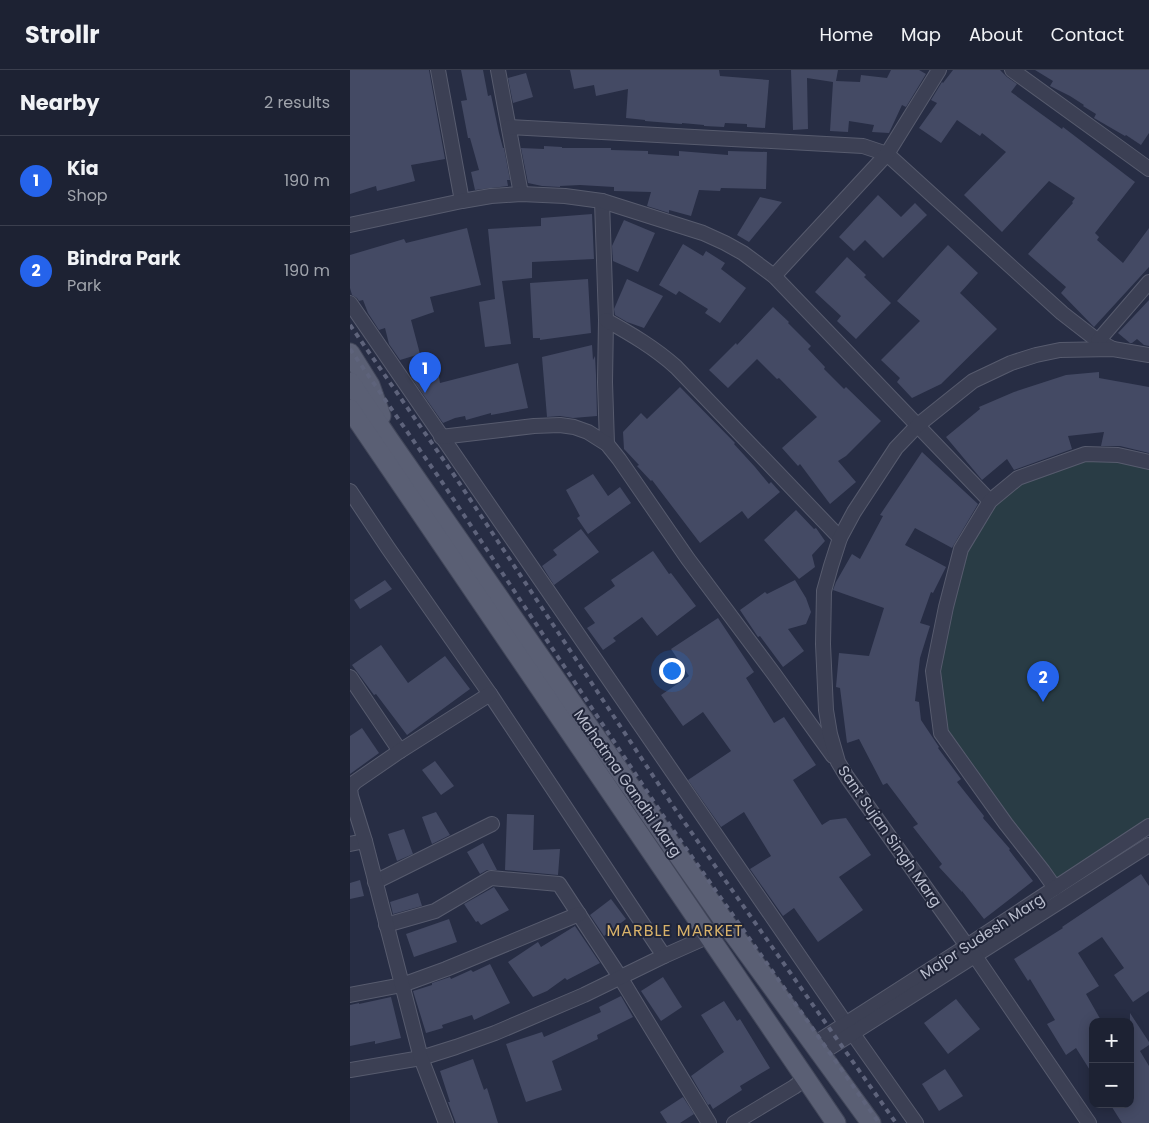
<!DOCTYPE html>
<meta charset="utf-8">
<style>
:root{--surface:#1d2233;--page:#2a2f3f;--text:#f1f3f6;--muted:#a0a4ac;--line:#3b3f4e;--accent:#2563eb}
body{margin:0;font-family:Poppins,sans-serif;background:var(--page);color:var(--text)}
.controls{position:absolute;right:15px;bottom:15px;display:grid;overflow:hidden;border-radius:10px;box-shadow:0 2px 12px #0003}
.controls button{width:45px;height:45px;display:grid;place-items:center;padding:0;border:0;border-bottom:1px solid var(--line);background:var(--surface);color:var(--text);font:25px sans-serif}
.you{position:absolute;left:321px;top:600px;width:18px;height:18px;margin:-12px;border:4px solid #fff;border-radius:50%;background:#1a73e8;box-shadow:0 0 0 8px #1a73e833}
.badge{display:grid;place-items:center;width:32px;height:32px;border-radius:50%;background:var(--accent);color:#fff;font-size:16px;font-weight:700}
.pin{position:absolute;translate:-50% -41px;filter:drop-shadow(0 1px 2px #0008)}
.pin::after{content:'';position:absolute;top:26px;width:18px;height:15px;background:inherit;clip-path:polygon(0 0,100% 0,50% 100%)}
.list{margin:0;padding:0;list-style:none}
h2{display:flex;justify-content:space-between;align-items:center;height:65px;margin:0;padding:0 20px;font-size:21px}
h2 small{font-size:16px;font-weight:400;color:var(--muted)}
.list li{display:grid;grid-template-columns:32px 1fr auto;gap:15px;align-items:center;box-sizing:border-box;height:90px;padding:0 20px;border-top:1px solid var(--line)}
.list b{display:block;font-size:19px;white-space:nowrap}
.list p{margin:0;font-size:16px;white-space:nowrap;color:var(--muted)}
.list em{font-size:16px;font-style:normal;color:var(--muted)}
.map{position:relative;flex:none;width:799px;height:1053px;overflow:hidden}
header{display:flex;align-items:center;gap:30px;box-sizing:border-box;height:70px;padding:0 25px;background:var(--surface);border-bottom:1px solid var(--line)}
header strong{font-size:24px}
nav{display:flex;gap:28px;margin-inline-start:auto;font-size:18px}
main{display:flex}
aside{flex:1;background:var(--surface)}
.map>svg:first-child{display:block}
.green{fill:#293c45}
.building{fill:#444a64}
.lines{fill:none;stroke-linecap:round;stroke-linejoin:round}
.minor-casing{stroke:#575b6e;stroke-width:16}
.major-casing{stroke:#42475a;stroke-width:21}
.minor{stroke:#3c4054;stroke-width:14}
.major{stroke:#5a5f74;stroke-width:19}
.rail{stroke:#5e637b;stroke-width:4;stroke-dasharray:5 5;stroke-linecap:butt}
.labels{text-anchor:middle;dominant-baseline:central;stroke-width:4;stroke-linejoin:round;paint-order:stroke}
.street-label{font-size:15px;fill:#b9bdcd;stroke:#202539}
.neighbourhood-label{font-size:16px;letter-spacing:1px;fill:#d8b26a;stroke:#202539}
</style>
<header>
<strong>Strollr</strong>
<nav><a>Home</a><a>Map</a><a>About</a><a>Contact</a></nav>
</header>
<main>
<aside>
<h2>Nearby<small>2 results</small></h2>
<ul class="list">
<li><span class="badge">1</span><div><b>Kia</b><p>Shop</p></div><em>190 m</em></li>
<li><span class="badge">2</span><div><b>Bindra Park</b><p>Park</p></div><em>190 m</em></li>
</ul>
</aside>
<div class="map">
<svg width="799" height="1053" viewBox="0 0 799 1053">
<rect width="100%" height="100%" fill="#272d44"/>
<!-- green -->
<path class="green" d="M735,384l64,8v364l-94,62 -114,-155 -8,-62 27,-115 30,-55 28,-23z"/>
<!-- building -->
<g class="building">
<path d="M0,0h79l16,89 -34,6 4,16 -38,10 -1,-5 -26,8z"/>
<path d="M111,0h22l5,26 3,-1 8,38 4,15h1l6,32h-3l1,6 -33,4 -4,-18 8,-2 -9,-32h-2l-7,-37 6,-1z"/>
<path d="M220,0h149l1,6 49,4 -4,48 -18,-1v-3l-22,-1 -1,4 -20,-1v-1l-22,-2v1l-37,-3v-1l-19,-2 2,-29 -32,7 -2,-11 -20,4z"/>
<path d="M441,0h47l-2,11 24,1 1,-7 26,3 4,-8h28l7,4 -20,33 -4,-2 -13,28 -17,-1 2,-7 -25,-4 -1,11 -18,-1 3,-49 -26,-4 1,51 -15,1z"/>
<path d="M603,0h47l7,7 10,7 -6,8 51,37 1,-2 72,55 -40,51 4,4 -2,3 26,23 26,-35v39l-55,60 -33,-34 5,-6 -38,-33 45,-51 -1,-1 3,-4 -26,-17 -47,51 -38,-37 42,-43 -24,-19 -2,3 -23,-16 -16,23 -22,-15 18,-25 -6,-3 11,-18 1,1z"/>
<path d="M685,0h114v63l-8,12 -15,-10 -1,1 -31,-18 2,-4 -13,-8 1,-1 -14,-9 -20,-10 3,-5z"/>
<path d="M176,3l7,24 -20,6 -5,-25z"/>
<path d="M194,76l18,1v1h49v2l37,1v3l31,2v-5l49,4v-4l39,1 -1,37 -45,-1 -1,3 -21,-1 -8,26 -22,-6v3l-22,-7 4,-14 -37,-1v-4l-34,-2 -20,1v1l-18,-1 -14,-3 -7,-35 23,1z"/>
<path d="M528,125l23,22 14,-14 12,12 -44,43 -18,-18 -11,11 -15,-14z"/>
<path d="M410,127l22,5 -33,40 -12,-7z"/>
<path d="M242,144l2,45 -62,3v16l-30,3 9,63 -26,3 -6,-45 16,-3 -7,-70 53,-3v-8z"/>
<path d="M274,150l31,13 -17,39 -25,-11 -1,-15z"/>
<path d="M117,158l14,57 -51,12 4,15 -23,8 9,34 -20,6 -11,-16 -4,-16 -6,2 -11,-17 -5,-13 -4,1 -2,-3 -5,-3 -2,-7v-33l54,-16 2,4z"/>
<path d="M333,174l20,12 3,-5 19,12 -4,6 25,19 -26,35 -15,-10 3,-4 -29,-18 -3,4 -17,-10z"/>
<path d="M598,175l30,28 -18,20 37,36 -56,55 -29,14 -15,-16 3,-4 -19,-18 39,-39 -23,-20z"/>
<path d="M497,187l19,18 -2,2 27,26 -35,36 -19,-18 4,-5 -26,-24z"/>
<path d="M238,209l3,54 -51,7v-2h-7l-3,-55z"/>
<path d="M277,209l36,17 -19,32 -17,-6 -12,-7 -1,-6z"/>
<path d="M799,230v46l-5,-1 -7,-6 -5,4h-2l-12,-10z"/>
<path d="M423,237l16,15 -1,1 23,23 -3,3 17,18 -1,2 20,20 2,-2 35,34 -35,35 -8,5 18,21 -26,22 -30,-40 -2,2 -16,-18 35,-31 -38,-39 -2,1 -20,-20 -29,29 -19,-18 27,-27 1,2z"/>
<path d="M242,275l1,15 2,-4 1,19 1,41 -24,2 -13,-2 -13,1 -5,-60z"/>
<path d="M168,293l10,45 -37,7v-2l-25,7 -1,-4 -10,2 -12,5 -32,-46 27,-6 2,12z"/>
<path d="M749,302v6l50,9v66l-29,-7h-19l3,-14 -36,4 4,13 -58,21 -7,-11 -25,21 -36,-43 34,-28 -1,-2 35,-15 52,-17z"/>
<path d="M330,317l55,56 -1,1 21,23 14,17 2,-2 9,10 -32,27 -6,-8 -42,32 -48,-63 -1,1 -14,-15 2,-1 -15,-16 -1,-17 18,-19 6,6z"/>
<path d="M572,382l56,52 -26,44 -37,-20 -10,17 41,22 -13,26 -2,-1 -11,31 10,3 -10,32 -5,43 4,1 2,18 18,27 -1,1 23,31 -4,3 27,34 -1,2 27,31 -1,1 24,31 -49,38 -22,-28v1l-23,-25 3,-3 -29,-37 5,-3 -31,-41 -4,2 -24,-46 -12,4 -7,-55 -4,-1 3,-34 30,3 15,-48 -51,-18 3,-8 16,-28 8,5 23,-43 -3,-1z"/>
<path d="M243,404l15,22 12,-9 11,16 -43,31 -11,-16 3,-2 -14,-26z"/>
<path d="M446,440l18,19 2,-1 9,13 -13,14 3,12 -16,12 -35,-39z"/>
<path d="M231,459l18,23 -45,33 -12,-19 15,-11 -4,-5z"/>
<path d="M303,481l16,23 2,-1 25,33 -39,30 -15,-19 -29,21 3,3 -13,9 -16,-22 8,-5 -11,-15 31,-22 -4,-6z"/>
<path d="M35,510l7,9 -32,20 -6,-9z"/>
<path d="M445,510l11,18 5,14 -5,12 -18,5 16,22 -21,16 -23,-31 -2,1 -18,-27 25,-18 2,2z"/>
<path d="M368,548l36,54 -8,6 28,45 10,-6 32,48 -23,15 29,45 8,-5 16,-2 25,37 -32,22 24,33 -45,32 -24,-34 -11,8 -33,-47 21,-13 -27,-44 -23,15 -33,-47 43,-29 -28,-39 -20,14 -22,-31 28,-19 -18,-27z"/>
<path d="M31,575l27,38 37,-27 25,33 -63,46 -31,-41 -2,1 -22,-30z"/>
<path d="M12,658l17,25 -29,21v-38z"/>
<path d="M85,691l19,25 -13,9 -19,-25z"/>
<path d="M86,742l14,23 -18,9 -10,-27z"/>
<path d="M157,744l27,1 -1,35 27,-1 -2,26 -53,-5z"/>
<path d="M54,759l9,25 -16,7 -9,-27z"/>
<path d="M133,773l14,27h-10l-7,4 -13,-22z"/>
<path d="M791,804l8,12v105l-16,11 -19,-27 10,-7 -22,-31 -24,16 21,33 -13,8 16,28h-9v53l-17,-27 -10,7 -19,-31 8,-4 -25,-41 -2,2 -14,-22 49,-31 -1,-1z"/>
<path d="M10,810l4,16 -14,3v-16z"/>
<path d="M144,817l15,23 -28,15 -3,-4 -2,1 -12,-18z"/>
<path d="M68,823l4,13 -29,8 -3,-12z"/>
<path d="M261,829l15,20 -22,17 -14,-21z"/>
<path d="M99,849l8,23 -43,15 -8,-23z"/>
<path d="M225,856l25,37 -33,17 -2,-2 -18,13 -14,6 -25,-35 30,-20 3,5z"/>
<path d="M140,894l20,39 -36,17 -2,-5 -30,10 1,3 -17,5 -13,-42 19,-6v-2l18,-6 1,2 20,-9 2,2z"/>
<path d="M313,907l19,30 -21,14 -20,-30z"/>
<path d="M271,926l12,21 -36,18 1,4 -46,22 10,29 -36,12 -20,-58 36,-12 2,5 57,-25 -2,-5z"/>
<path d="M41,927l10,41 -26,6v-3l-25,5v-41l9,-2v1z"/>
<path d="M606,929l24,30 -32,25 -24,-31z"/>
<path d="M374,931l13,20 3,-2 30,49 -30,18 2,4 -29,19 -3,-5 -2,1 -17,-29 33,-24 -23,-37z"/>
<path d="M780,943l19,29v3l-9,6 9,15v57h-27l-12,-19h20z"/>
<path d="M123,989l11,31 3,-2 11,35h-42l-8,-21h2l-10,-31z"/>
<path d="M595,999l18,27 -24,15 -17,-27z"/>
<path d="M333,1027l11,17 -14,9h-13l-7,-11z"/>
</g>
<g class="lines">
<!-- minor casing -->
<g class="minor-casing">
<g id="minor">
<path d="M88,0l24,131"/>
<path d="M148,0l23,124"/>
<path d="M662,0l137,99"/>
<path d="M159,57l354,19 24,8 175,159 36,28 15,8"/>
<path d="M252,131l4,119 -1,62 2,62"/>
<path d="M0,155l112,-24 29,-5 30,-2 44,2 37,5 101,32 22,10 18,10 31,23 216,225"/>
<path d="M424,206l113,-122 52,-84"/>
<path d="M0,233l496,721 70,99"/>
<path d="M256,250c25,14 49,28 70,47l164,171"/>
<path d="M748,271l51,-59"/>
<path d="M91,367l93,-11 26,-1 14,2 14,5 19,12 12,15 69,100 86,115 59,82"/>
<path d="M0,421l38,57 102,146 174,262"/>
<path d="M0,607l50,74"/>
<path d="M0,774l15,-3"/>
<path d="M25,812l117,-58"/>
<path d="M705,818l-12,-17 -37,-47 -65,-91 -8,-62 13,-64 15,-58 29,-48 28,-23 67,-24 33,1 31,7"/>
<path d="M36,855l49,-14 56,-33 68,6 61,93 89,146"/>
<path d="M0,925l52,-10 44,-16 133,-55"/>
<path d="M464,974l153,-98 182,-120"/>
<path d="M470,984l329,-209"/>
<path d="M0,1000l71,-12 35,-11 39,-14 89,-38 80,-39 45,-20"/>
<path d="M96,1053l-25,-65 -56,-217 -14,-45 -1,-8 5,-6 45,-31 90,-57"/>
<path d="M384,1053l60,-36 12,-9"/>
<path d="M739,1053l-114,-167 -8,-10 -120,-169 -9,-15 -8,-28 -4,-24 -3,-66 1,-53 7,-25 9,-28 14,-26 42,-64 22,-23 55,-44 38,-18 25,-8 24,-5 53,-1 36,6"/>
</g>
</g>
<!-- major casing -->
<g class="major-casing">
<g id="major">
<path d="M0,283l20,32 11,31"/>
<path d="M0,312l40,59 334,480 147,202"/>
<path d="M0,339l486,714"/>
</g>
</g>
<!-- minor -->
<use href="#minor" class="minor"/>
<!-- major -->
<use href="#major" class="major"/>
<!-- rail -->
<g class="rail">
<path d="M0,255l104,150 221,334 221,314"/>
<path d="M0,279l92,133 222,335 215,306"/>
</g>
</g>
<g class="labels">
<!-- street labels -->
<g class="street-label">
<text transform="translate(278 713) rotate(55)">Mahatma Gandhi Marg</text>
<text transform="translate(540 766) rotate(55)">Sant Sujan Singh Marg</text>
<text transform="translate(632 866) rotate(-33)">Major Sudesh Marg</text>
</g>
<!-- neighbourhood labels -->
<g class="neighbourhood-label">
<text x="325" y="860">MARBLE MARKET</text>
</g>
</g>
</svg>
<div class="controls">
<button>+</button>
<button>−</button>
</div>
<div class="you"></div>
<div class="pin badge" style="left:75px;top:323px">1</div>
<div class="pin badge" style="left:693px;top:632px">2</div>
</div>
</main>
